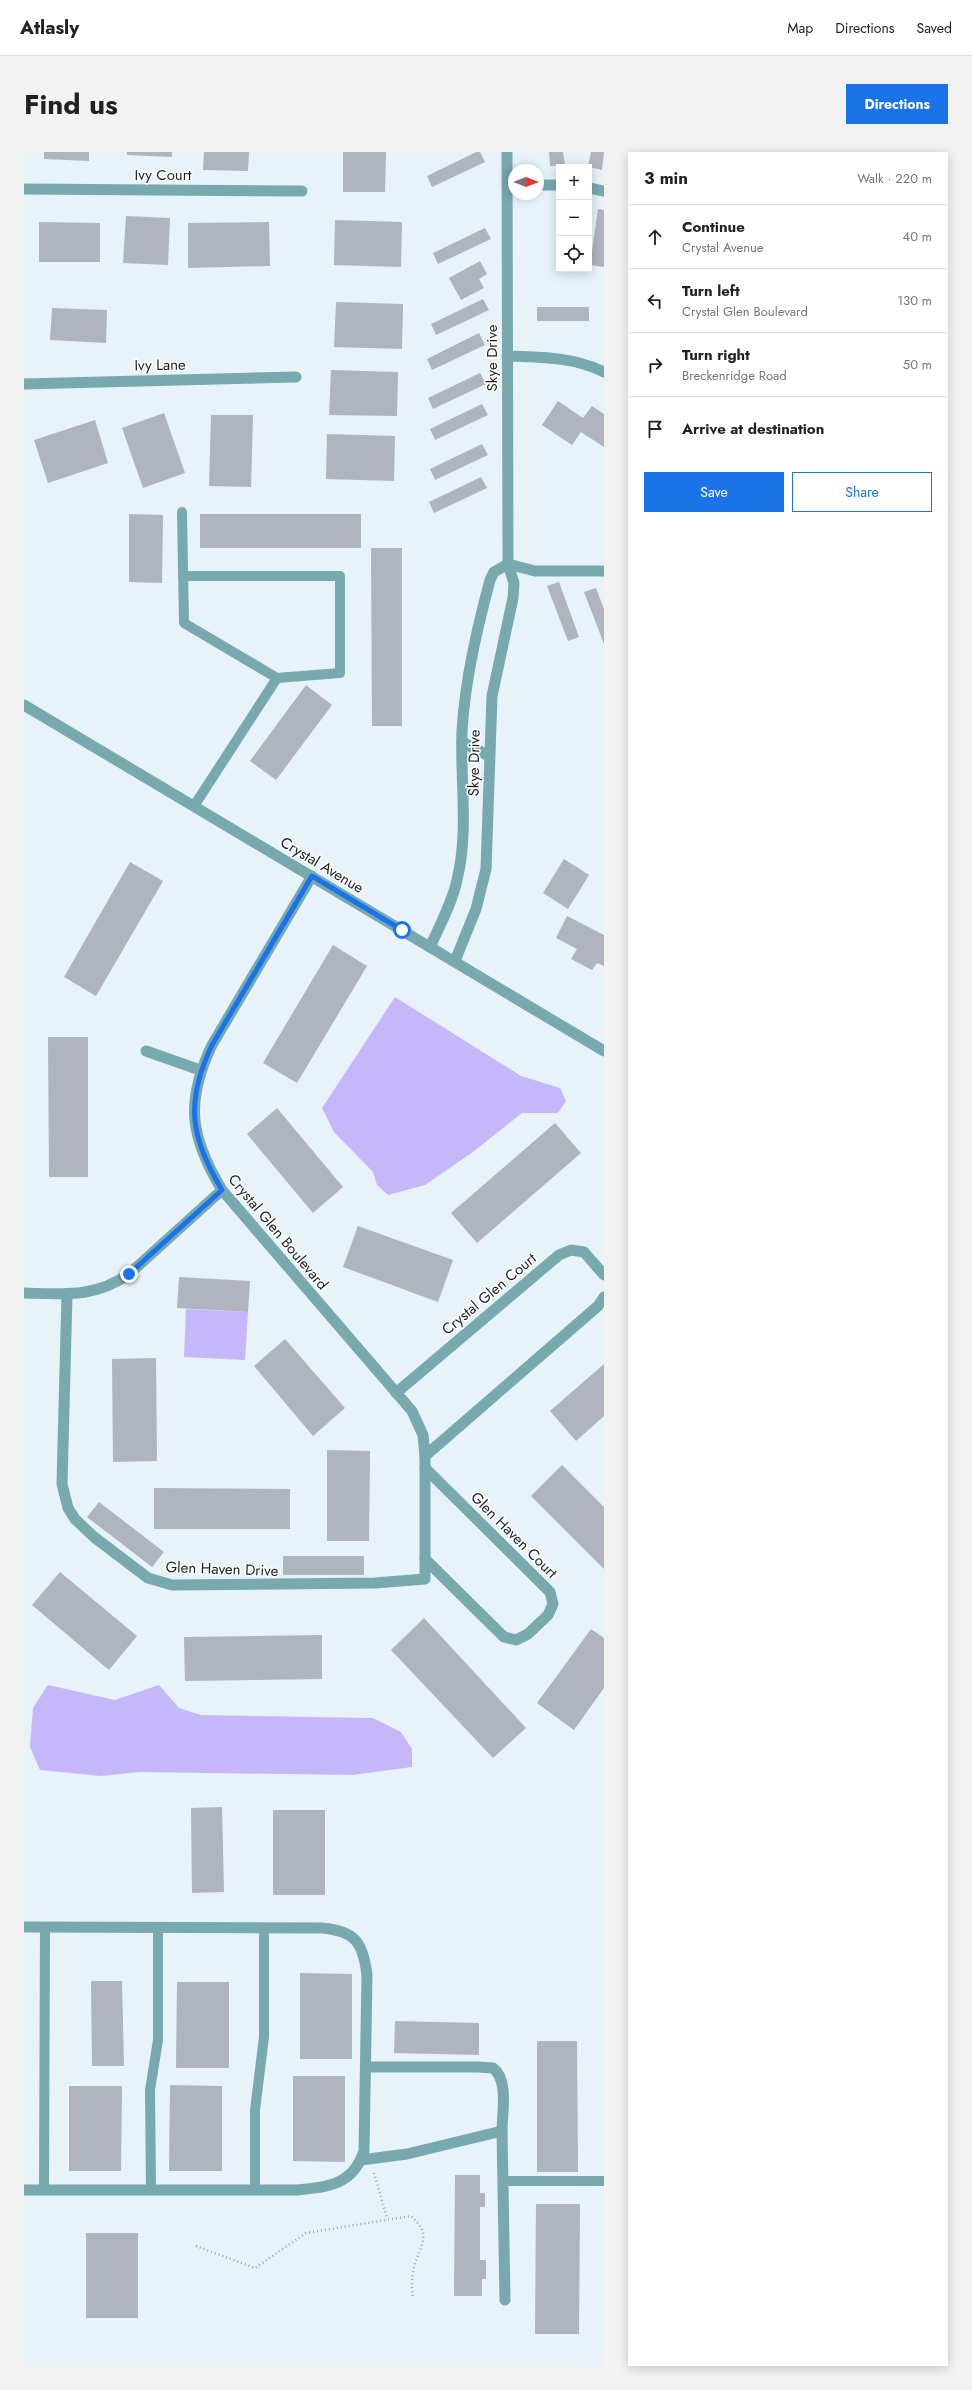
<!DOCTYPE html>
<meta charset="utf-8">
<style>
:root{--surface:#fff;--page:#f2f2f2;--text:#202124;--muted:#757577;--line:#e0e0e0;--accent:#1a73e8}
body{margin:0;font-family:Jost,sans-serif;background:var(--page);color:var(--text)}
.controls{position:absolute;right:12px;top:12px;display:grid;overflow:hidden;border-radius:0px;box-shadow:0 2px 10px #0003}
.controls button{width:36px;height:36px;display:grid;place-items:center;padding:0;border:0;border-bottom:1px solid var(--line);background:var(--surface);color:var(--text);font:20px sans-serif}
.compass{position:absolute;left:484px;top:12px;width:36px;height:36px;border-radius:50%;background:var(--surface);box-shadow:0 2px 10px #0003;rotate:90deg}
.stop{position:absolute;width:12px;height:12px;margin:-9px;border:3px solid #1a73e8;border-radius:50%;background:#fff}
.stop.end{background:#1a73e8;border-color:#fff;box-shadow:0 1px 4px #0008}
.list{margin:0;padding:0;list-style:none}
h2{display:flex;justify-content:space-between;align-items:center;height:52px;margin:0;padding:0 16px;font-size:17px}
h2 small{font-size:13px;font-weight:400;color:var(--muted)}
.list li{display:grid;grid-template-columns:26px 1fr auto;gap:12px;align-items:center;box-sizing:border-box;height:64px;padding:0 16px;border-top:1px solid var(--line)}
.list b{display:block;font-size:15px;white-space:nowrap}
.list p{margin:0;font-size:13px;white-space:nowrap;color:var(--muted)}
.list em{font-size:13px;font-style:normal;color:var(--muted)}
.actions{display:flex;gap:8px;padding:12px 16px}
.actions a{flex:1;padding:9px 0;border:1px solid var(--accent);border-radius:0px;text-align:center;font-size:14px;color:var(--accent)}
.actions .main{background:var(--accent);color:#fff}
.icon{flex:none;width:22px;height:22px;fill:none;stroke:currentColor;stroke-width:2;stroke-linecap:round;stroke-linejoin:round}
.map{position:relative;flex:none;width:580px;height:2214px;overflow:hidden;border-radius:0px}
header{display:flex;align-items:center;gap:24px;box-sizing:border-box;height:56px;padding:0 20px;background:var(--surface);border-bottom:1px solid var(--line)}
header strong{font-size:19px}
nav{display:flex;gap:22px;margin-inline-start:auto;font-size:14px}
.intro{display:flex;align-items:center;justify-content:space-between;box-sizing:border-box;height:96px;padding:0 24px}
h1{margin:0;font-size:28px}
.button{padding:10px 18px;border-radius:0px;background:var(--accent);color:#fff;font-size:14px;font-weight:700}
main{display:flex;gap:24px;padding:0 24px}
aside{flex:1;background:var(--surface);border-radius:0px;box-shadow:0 2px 10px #0003}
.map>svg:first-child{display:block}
.water{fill:#c6b7fb}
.building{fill:#afb4bf}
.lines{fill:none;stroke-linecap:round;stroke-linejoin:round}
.path{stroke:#a0a8ae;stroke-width:2.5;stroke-dasharray:1 3;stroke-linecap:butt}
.service{stroke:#77a9af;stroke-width:10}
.minor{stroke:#77a9af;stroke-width:11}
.tertiary{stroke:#77a9af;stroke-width:11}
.route{stroke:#1a73e8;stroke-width:5}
.labels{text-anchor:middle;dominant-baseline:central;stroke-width:3;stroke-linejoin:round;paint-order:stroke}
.street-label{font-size:15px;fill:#1d2124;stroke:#fefefe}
</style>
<header>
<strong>Atlasly</strong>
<nav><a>Map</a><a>Directions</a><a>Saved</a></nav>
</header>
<div class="intro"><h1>Find us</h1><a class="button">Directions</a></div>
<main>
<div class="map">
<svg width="580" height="2214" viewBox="0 0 580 2214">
<rect width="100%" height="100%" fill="#e7f2f9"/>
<!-- water -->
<g class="water">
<path d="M371,845l126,79 39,12 6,13 -8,12h-36l-49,39 -48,33 -37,10 -11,-10 -4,-13 -39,-40 -12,-24z"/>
<path d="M162,1157l62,3 -3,48 -61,-3z"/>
<path d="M24,1533l67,15 44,-15 20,23 22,7 172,3 28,14 11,17v18l-60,8 -212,-3 -39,4 -61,-6 -10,-23 3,-39z"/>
</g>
<!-- building -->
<g class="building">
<path d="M20,0h45v9l-45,-2z"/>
<path d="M103,0h45v5l-45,-2z"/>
<path d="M180,0h45l-1,19 -45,-1z"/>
<path d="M319,0h43l-1,40h-42z"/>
<path d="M452,0h4l5,10 -53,25 -5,-11z"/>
<path d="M525,0h14l2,13 -15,1z"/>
<path d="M567,0h13l-2,18 -14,-3z"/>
<path d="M574,57l6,1v57l-14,-2z"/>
<path d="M102,64l44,2 -2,47 -45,-2z"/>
<path d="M311,68l67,2 -1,45 -67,-2z"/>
<path d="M15,70l61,1v39h-61z"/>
<path d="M245,70l1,44 -82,2v-45z"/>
<path d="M461,76l6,11 -53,25 -5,-11z"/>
<path d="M456,109l7,13 -8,5 5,9 -23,12 -12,-22z"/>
<path d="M459,147l6,11 -53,25 -5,-11z"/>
<path d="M312,150l67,2 -1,45 -68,-2z"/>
<rect x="513" y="155" width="52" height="14"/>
<path d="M28,156l55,2 -1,33 -56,-3z"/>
<path d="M455,181l6,12 -53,25 -5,-11z"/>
<path d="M307,218l67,2 -1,44 -68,-1z"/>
<path d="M456,221l6,11 -53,25 -5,-11z"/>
<path d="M534,249l25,17 9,-12 12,8v33l-23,-15 -9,13 -30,-20z"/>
<path d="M458,252l6,11 -53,25 -5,-11z"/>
<path d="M140,261l21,60 -42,15 -21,-60z"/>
<path d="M187,263h42l-2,72 -42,-1z"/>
<path d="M71,268l13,43 -60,20 -14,-43z"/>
<path d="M303,282l68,2 -1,45 -68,-2z"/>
<path d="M458,292l6,11 -53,25 -5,-11z"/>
<path d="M457,325l6,11 -53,25 -5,-11z"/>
<path d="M105,362l34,1 -1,68 -33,-1z"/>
<rect x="176" y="362" width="161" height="34"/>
<path d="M347,396h31v178h-30z"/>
<path d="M535,430l20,55 -11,4 -21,-55z"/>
<path d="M572,436l8,21v35l-20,-52z"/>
<path d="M282,533l26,20 -56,75 -26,-19z"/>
<path d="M540,707l25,16 -21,34 -25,-16z"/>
<path d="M106,710l33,19 -67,115 -32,-19z"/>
<path d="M543,764l37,19v31l-7,-3 -5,7 -21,-11 6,-10 -21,-11z"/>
<path d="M309,793l34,21 -70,117 -34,-20z"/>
<path d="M24,885h40v140h-39z"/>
<path d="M253,956l66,79 -30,26 -66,-79z"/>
<path d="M531,971l26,30 -104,90 -26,-30z"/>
<path d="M334,1074l95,34 -15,42 -95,-35z"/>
<path d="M155,1125l71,4 -2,31 -71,-4z"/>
<path d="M261,1187l60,69 -32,28 -59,-70z"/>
<path d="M132,1206l1,103 -44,1 -1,-103z"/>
<path d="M580,1212v52l-28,25 -26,-30z"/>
<path d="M303,1298l43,1 -1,90h-42z"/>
<path d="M538,1313l42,42v62l-73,-73z"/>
<path d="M130,1336l136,1v40h-136z"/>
<path d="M75,1350l65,50 -12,15 -65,-50z"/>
<rect x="259" y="1404" width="81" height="19"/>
<path d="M36,1420l77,64 -28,34 -77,-65z"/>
<path d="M400,1466l102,110 -33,30 -102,-108z"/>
<path d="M567,1477l13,9v50l-30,42 -37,-27z"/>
<path d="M298,1483v44l-137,2 -1,-44z"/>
<path d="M198,1655l2,85 -32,1 -1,-85z"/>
<rect x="249" y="1658" width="52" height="85"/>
<path d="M276,1821l52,1v85h-52z"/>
<path d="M67,1829h31l2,85h-32z"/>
<path d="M153,1830h52v86h-53z"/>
<path d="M371,1869l84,2v32l-85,-2z"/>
<path d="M513,1889h40l1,131h-41z"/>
<path d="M269,1924h52v86l-52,-1z"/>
<path d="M146,1933l52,1v85h-53z"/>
<path d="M45,1934h53l-1,85h-52z"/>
<path d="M431,2023h25v18h5v14h-5v53h6v19h-4v17h-28z"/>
<path d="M512,2052h44l-1,130h-44z"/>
<rect x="62" y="2081" width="52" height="85"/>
</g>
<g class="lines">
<!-- path -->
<g class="path">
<path d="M350,2021l13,45"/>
<path d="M172,2094l59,22 51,-35 105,-17c22,20 9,28 3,51 -2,10 -3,20 -1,31"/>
</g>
<!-- service -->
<g class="service">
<path d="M158,360l2,111 93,55 -83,128"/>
<path d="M159,424h157v97l-63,5"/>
<path d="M479,2029h101"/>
<path d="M20,2038l1,-263"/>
<path d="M127,2038l-1,-100 8,-50v-113"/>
<path d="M231,2038v-80l9,-73v-109"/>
</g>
<!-- minor -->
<g class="minor">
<path d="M514,33h21"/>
<path d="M565,36l15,3"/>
<path d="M0,37l278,2"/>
<path d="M483,204c33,1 67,1 97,16"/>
<path d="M0,232l272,-7"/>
<path d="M438,590l27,14"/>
<path d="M406,795c10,-22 22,-44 27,-67 12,-49 3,-99 5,-149 3,-51 15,-102 28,-151l4,-8 14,-8 27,7h69"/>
<path d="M431,809l21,-52 10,-40 6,-173 21,-98 1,-15 -6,-19 -1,-412"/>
<path d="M122,899l54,19"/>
<path d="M0,1141c39,1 71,5 105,-19l93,-84"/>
<path d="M43,1142l-5,190 6,24 7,11 19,18 54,41 24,7 203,-2 50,-4v-123l-2,-21 -11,-24 -190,-221c-32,-53 -37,-88 -10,-145l100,-169"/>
<path d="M372,1241l163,-138 12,-5 13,2 20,23"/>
<path d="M401,1304l173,-150 6,-9"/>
<path d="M401,1316l125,124 3,12 -5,11 -20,19 -12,6 -12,-3 -79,-78"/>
<path d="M0,1775l298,1c33,3 41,14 45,47l-3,176c-11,34 -36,36 -68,39h-272"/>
<path d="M478,1979l3,169"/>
<path d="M337,2008l46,-6 95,-23c0,-18 7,-51 -9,-63l-15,-1h-112"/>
</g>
<!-- tertiary -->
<path class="tertiary" d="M0,553l580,346"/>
</g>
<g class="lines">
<!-- route -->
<path class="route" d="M105,1122l93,-84c-32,-53 -37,-88 -10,-145l100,-169 90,54"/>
</g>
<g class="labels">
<!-- street labels -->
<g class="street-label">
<text x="139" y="23">Ivy Court</text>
<text transform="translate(468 206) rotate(-90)">Skye Drive</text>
<text transform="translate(136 213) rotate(-1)">Ivy Lane</text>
<text transform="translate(450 611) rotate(-89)">Skye Drive</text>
<text transform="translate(298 713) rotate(31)">Crystal Avenue</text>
<text transform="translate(254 1080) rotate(50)">Crystal Glen Boulevard</text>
<text transform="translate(465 1142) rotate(-40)">Crystal Glen Court</text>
<text transform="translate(490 1383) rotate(45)">Glen Haven Court</text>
<text transform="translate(198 1417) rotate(2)">Glen Haven Drive</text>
</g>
</g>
</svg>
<div class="controls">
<button>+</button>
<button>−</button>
<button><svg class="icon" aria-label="locate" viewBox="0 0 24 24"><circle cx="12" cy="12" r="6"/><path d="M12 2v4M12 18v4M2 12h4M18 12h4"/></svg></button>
</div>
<svg class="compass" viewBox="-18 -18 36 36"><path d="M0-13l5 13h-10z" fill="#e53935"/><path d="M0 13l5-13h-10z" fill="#757577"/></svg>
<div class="stop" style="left:378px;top:778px"></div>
<div class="stop end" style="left:105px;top:1122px"></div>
</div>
<aside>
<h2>3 min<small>Walk · 220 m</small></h2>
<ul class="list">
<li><svg class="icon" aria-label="ahead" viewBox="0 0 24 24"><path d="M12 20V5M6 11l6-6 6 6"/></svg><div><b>Continue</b><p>Crystal Avenue</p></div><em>40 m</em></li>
<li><svg class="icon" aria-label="left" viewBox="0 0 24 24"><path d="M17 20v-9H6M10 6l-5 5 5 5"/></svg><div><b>Turn left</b><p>Crystal Glen Boulevard</p></div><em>130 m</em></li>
<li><svg class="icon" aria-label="right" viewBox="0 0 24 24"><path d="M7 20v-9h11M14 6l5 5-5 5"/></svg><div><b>Turn right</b><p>Breckenridge Road</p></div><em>50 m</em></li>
<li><svg class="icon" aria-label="arrive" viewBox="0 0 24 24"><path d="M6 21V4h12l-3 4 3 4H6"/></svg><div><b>Arrive at destination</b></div></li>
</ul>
<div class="actions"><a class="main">Save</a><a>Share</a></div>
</aside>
</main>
